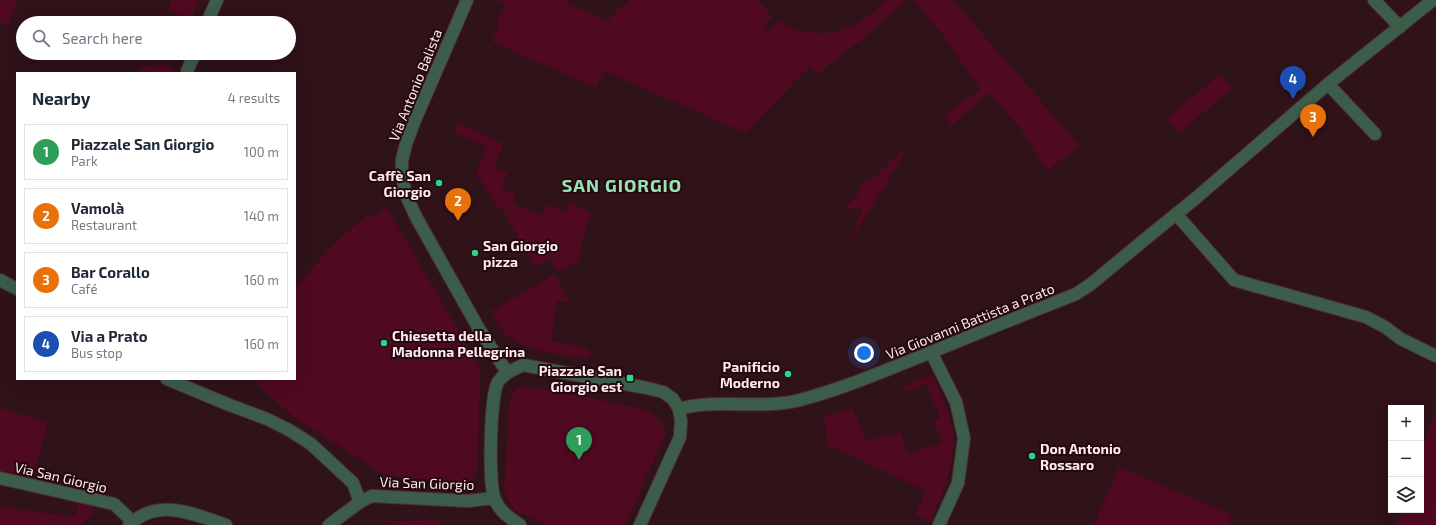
<!DOCTYPE html>
<meta charset="utf-8">
<style>
:root{--surface:#fff;--page:#f2f2f3;--text:#1f2937;--muted:#747a83;--line:#e0e1e3;--accent:#7c3aed}
body{margin:0;font-family:"Exo 2",sans-serif;background:var(--page);color:var(--text)}
.controls{position:absolute;right:12px;bottom:12px;display:grid;overflow:hidden;border-radius:0px;box-shadow:0 4px 16px #0002}
.controls button{width:36px;height:36px;display:grid;place-items:center;padding:0;border:0;border-bottom:1px solid var(--line);background:var(--surface);color:var(--text);font:20px sans-serif}
.you{position:absolute;left:864px;top:353px;width:14px;height:14px;margin:-10px;border:3px solid #fff;border-radius:50%;background:#1a73e8;box-shadow:0 0 0 6px #1a73e833}
.badge{display:grid;place-items:center;width:26px;height:26px;border-radius:50%;background:var(--accent);color:#fff;font-size:13px;font-weight:700}
.pin{position:absolute;translate:-50% -33px;filter:drop-shadow(0 1px 2px #0008)}
.pin::after{content:'';position:absolute;top:21px;width:14px;height:12px;background:inherit;clip-path:polygon(0 0,100% 0,50% 100%)}
.list{margin:0;padding:0;list-style:none}
h2{display:flex;justify-content:space-between;align-items:center;height:52px;margin:0;padding:0 16px;font-size:17px}
h2 small{font-size:13px;font-weight:400;color:var(--muted)}
.list li{display:grid;grid-template-columns:26px 1fr auto;gap:12px;align-items:center;box-sizing:border-box;height:56px;margin:0 8px 8px;padding:0 8px;border:1px solid var(--line);border-radius:0px}
.list b{display:block;font-size:15px;white-space:nowrap}
.list p{margin:0;font-size:13px;white-space:nowrap;color:var(--muted)}
.list em{font-size:13px;font-style:normal;color:var(--muted)}
.icon{flex:none;width:22px;height:22px;fill:none;stroke:currentColor;stroke-width:2;stroke-linecap:round;stroke-linejoin:round}
.map{position:relative;flex:none;width:1436px;height:525px;overflow:hidden}
.search{position:absolute;background:var(--surface);box-shadow:0 4px 16px #0002;left:16px;top:16px;width:280px;height:44px;display:flex;align-items:center;gap:10px;box-sizing:border-box;padding:0 14px;border-radius:22px;color:var(--muted);font-size:15px}
.panel{position:absolute;background:var(--surface);box-shadow:0 4px 16px #0002;left:16px;top:72px;width:280px;height:308px;border-radius:0px}
.map>svg:first-child{display:block}
.green{fill:#4f0920}
.lines{fill:none;stroke-linecap:round;stroke-linejoin:round}
.minor-casing{stroke:#4d3037;stroke-width:14}
.minor{stroke:#3c5d49;stroke-width:12}
.poi-dot{fill:#27d885;stroke:#250810;stroke-width:1.5}
.labels{text-anchor:middle;dominant-baseline:central;stroke-width:4;stroke-linejoin:round;paint-order:stroke}
.street-label{font-size:14px;fill:#fdebed;stroke:#250810}
.poi-label{font-size:14px;font-weight:bold;fill:#fdebed;stroke:#250810;text-anchor:end}
.district-label{font-size:18px;font-weight:bold;letter-spacing:1px;fill:#98e3b4;stroke:#250810}
</style>
<div class="map">
<svg width="1436" height="525" viewBox="0 0 1436 525">
<rect width="100%" height="100%" fill="#301219"/>
<!-- green -->
<g class="green">
<path d="M0,0h18l-10,26 -8,-4z"/>
<path d="M172,0h26l-7,19 -23,-9z"/>
<path d="M496,0h73l-2,3 43,19 -1,-4 20,-18h129l15,17 -10,11 7,3c2,-3 4,-8 8,-9 4,-1 8,3 11,4 8,5 18,7 27,7 30,2 50,-14 71,-33h20l-44,39 -46,35 -8,-7 -63,66 -142,-62 -8,17 -104,-46 7,-17 -3,-1 9,-20z"/>
<path d="M914,0h39l127,146 -33,25 -26,-42 -32,-36 -37,32 -8,-9 36,-27 -35,-51z"/>
<path d="M162,64l12,5 -2,4h-33l2,-6z"/>
<path d="M1220,74l12,14 -53,45 -12,-15z"/>
<path d="M458,123l46,21 -10,23 14,6 -7,15 15,6 -4,9 29,13 6,-12 18,8 5,-10 21,11 -8,26 -4,22 -21,11 -8,-14 -15,9 -34,-60 -3,2 -22,-37 11,-25 -32,-14z"/>
<path d="M901,151l3,4 -50,80 -12,25 20,-50 -1,-2 -16,2v-3l13,-12 3,-11 7,-6 3,3z"/>
<path d="M387,208l93,159 -2,99 -4,12 -5,4 -70,-5 -16,-3 -88,-56 -37,-33v-6h37v-92l43,-47 29,-25h9z"/>
<path d="M555,274l15,29 -13,-2 -6,40 39,8 -2,10c-25,-5 -67,-7 -84,-26 -6,-6 -9,-15 -13,-22z"/>
<path d="M928,376l4,1 4,5c5,13 11,26 15,40 9,36 -7,68 -21,100l-15,-7 11,-24 -93,-44 -4,6 -5,-37 29,-8 13,33 20,-7 1,3 14,-5 7,22 34,-12 -9,-21 7,-3 -13,-34 -21,8 -2,-6z"/>
<path d="M522,386l63,11 58,12c12,5 24,14 21,28l-39,88h-79l-30,-14 -7,-8 -5,-13 5,-87c2,-9 5,-14 13,-17z"/>
<path d="M0,408l48,15 -15,53 -33,-5z"/>
<path d="M1436,408v117h-40l5,-15h20v-58z"/>
<path d="M1119,467l114,48 -5,10h-134z"/>
<path d="M78,504l10,1 5,3 1,5 -14,12h-80v-19l36,6 39,4z"/>
<path d="M440,520l-1,5h-32l-28,-4z"/>
</g>
<g class="lines">
<!-- minor casing -->
<g class="minor-casing">
<g id="minor">
<path d="M467,0l-52,120 -9,24 -4,16v16l4,19 10,22 63,112 28,43"/>
<path d="M1374,0l26,27"/>
<path d="M207,23l10,-23"/>
<path d="M187,71l8,-18"/>
<path d="M1328,84l47,50"/>
<path d="M1176,214l58,66 132,37 19,10 16,12 35,17"/>
<path d="M0,280l17,9"/>
<path d="M931,352l25,50 8,36 -6,45 -19,42"/>
<path d="M167,379l60,25 40,15 22,11 22,14 42,39 7,19"/>
<path d="M679,409c39,-11 82,1 121,-9 46,-12 88,-31 132,-48 48,-20 96,-39 144,-58l15,-10 58,-48 47,-38 132,-114 105,-84"/>
<path d="M0,478l114,26 19,18"/>
<path d="M129,525c29,-28 65,-11 97,0"/>
<path d="M329,525l31,-23 12,-6 96,5 26,-3"/>
<path d="M520,525c-11,-8 -19,-12 -25,-25 -7,-14 -5,-105 3,-118 6,-9 15,-12 25,-17l124,23 16,4 10,7 6,10 2,12 -1,16 -40,88"/>
</g>
</g>
<!-- minor -->
<use href="#minor" class="minor"/>
</g>
<!-- markers -->
<g class="poi-dot">
<circle cx="439" cy="183" r="4"/>
<circle cx="475" cy="253" r="4"/>
<circle cx="384" cy="343" r="4"/>
<circle cx="788" cy="374" r="4"/>
<rect x="626" y="374" width="8" height="8" rx="2"/>
<circle cx="1032" cy="456" r="4"/>
</g>
<g class="labels">
<!-- street labels -->
<g class="street-label">
<text transform="translate(415 85) rotate(-68)">Via Antonio Balista</text>
<text transform="translate(970 321) rotate(-22)">Via Giovanni Battista a Prato</text>
<text transform="translate(61 477) rotate(13)">Via San Giorgio</text>
<text transform="translate(427 483) rotate(2)">Via San Giorgio</text>
</g>
<!-- poi labels -->
<g class="poi-label">
<text x="431" y="175">Caffè San<tspan x="431" dy="16">Giorgio</tspan></text>
<text x="483" y="245" text-anchor="start">San Giorgio<tspan x="483" dy="16">pizza</tspan></text>
<text x="392" y="335" text-anchor="start">Chiesetta della<tspan x="392" dy="16">Madonna Pellegrina</tspan></text>
<text x="780" y="366">Panificio<tspan x="780" dy="16">Moderno</tspan></text>
<text x="622" y="370">Piazzale San<tspan x="622" dy="16">Giorgio est</tspan></text>
<text x="1040" y="448" text-anchor="start">Don Antonio<tspan x="1040" dy="16">Rossaro</tspan></text>
</g>
<!-- district labels -->
<g class="district-label">
<text x="622" y="185">SAN GIORGIO</text>
</g>
</g>
</svg>
<div class="controls">
<button>+</button>
<button>−</button>
<button><svg class="icon" aria-label="layers" viewBox="0 0 24 24"><path d="M12 4l9 5-9 5-9-5zM3 14l9 5 9-5"/></svg></button>
</div>
<div class="you"></div>
<div class="pin badge" style="left:579px;top:460px;background:#2e9e5b">1</div>
<div class="pin badge" style="left:458px;top:221px;background:#e8710a">2</div>
<div class="pin badge" style="left:1313px;top:137px;background:#e8710a">3</div>
<div class="pin badge" style="left:1293px;top:99px;background:#1a4fb4">4</div>
<div class="search"><svg class="icon" aria-label="search" viewBox="0 0 24 24"><circle cx="10" cy="10" r="6"/><path d="M15 15l6 6"/></svg>Search here</div>
<section class="panel">
<h2>Nearby<small>4 results</small></h2>
<ul class="list">
<li><span class="badge" style="background:#2e9e5b">1</span><div><b>Piazzale San Giorgio</b><p>Park</p></div><em>100 m</em></li>
<li><span class="badge" style="background:#e8710a">2</span><div><b>Vamolà</b><p>Restaurant</p></div><em>140 m</em></li>
<li><span class="badge" style="background:#e8710a">3</span><div><b>Bar Corallo</b><p>Café</p></div><em>160 m</em></li>
<li><span class="badge" style="background:#1a4fb4">4</span><div><b>Via a Prato</b><p>Bus stop</p></div><em>160 m</em></li>
</ul>
</section>
</div>
